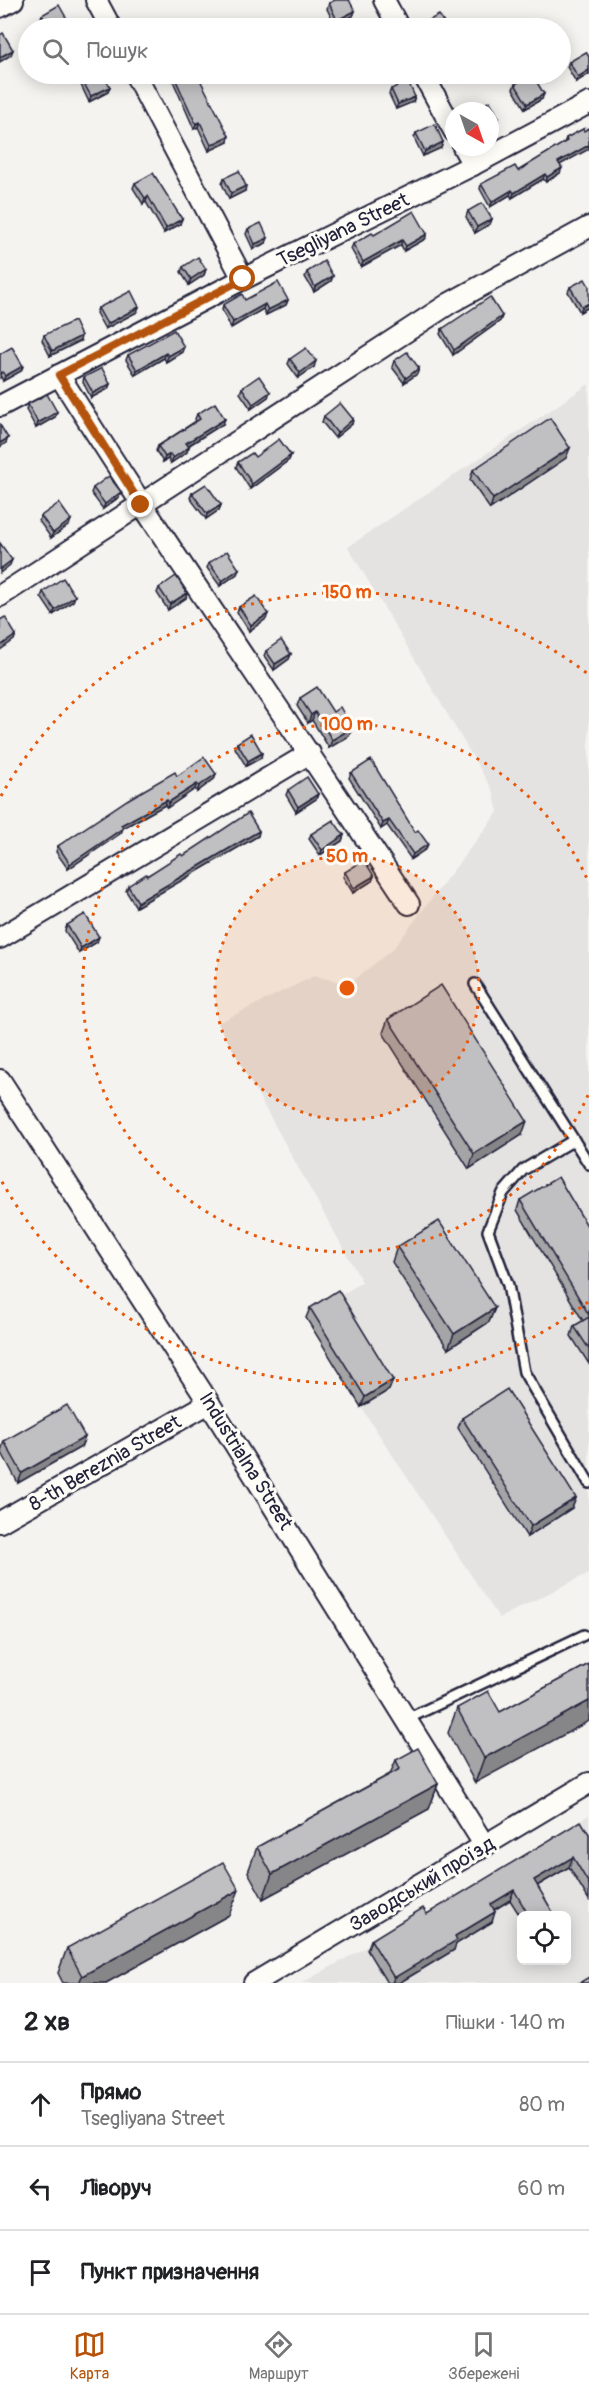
<!DOCTYPE html>
<html lang="uk">
<meta charset="utf-8">
<style>
:root{--surface:#fff;--page:#f2f2f2;--text:#202124;--muted:#757577;--line:#e0e0e0;--accent:#b45309}
body{margin:0;font-family:Pangolin,sans-serif;background:var(--page);color:var(--text)}
.controls{position:absolute;right:18px;bottom:18px;display:grid;overflow:hidden;border-radius:9px;box-shadow:0 3px 15px #0003}
.controls button{width:54px;height:54px;display:grid;place-items:center;padding:0;border:0;border-bottom:2px solid var(--line);background:var(--surface);color:var(--text);font:30px sans-serif}
.compass{position:absolute;left:445px;top:102px;width:54px;height:54px;border-radius:50%;background:var(--surface);box-shadow:0 3px 15px #0003;rotate:140deg}
.stop{position:absolute;width:18px;height:18px;margin:-14px;border:4px solid #b45309;border-radius:50%;background:#fff}
.stop.end{background:#b45309;border-color:#fff;box-shadow:0 2px 6px #0008}
.list{margin:0;padding:0;list-style:none}
h2{display:flex;justify-content:space-between;align-items:center;height:78px;margin:0;padding:0 24px;font-size:26px}
h2 small{font-size:20px;font-weight:400;color:var(--muted)}
.list li{display:grid;grid-template-columns:39px 1fr auto;gap:18px;align-items:center;box-sizing:border-box;height:84px;padding:0 24px;border-top:2px solid var(--line)}
.list b{display:block;font-size:22px;white-space:nowrap}
.list p{margin:0;font-size:20px;white-space:nowrap;color:var(--muted)}
.list em{font-size:20px;font-style:normal;color:var(--muted)}
.icon{flex:none;width:33px;height:33px;fill:none;stroke:currentColor;stroke-width:2;stroke-linecap:round;stroke-linejoin:round}
.map{position:relative;flex:none;width:589px;height:1983px;overflow:hidden}
.search{position:absolute;background:var(--surface);box-shadow:0 3px 15px #0003;left:18px;right:18px;top:18px;height:66px;display:flex;align-items:center;gap:15px;box-sizing:border-box;padding:0 21px;border-radius:33px;color:var(--muted);font-size:22px}
.sheet{height:330px;background:var(--surface)}
nav{display:flex;justify-content:space-around;align-items:center;box-sizing:border-box;height:84px;border-top:2px solid var(--line);background:var(--surface);font-size:16px;color:var(--muted)}
nav a{display:grid;justify-items:center;gap:3px}
nav .on{color:var(--accent)}
.map>svg:first-child{display:block}
.built{fill:#e4e3e2;fill-rule:evenodd}
.lines{fill:none;stroke-linecap:round;stroke-linejoin:round}
.lane-casing{stroke:#22223b;stroke-width:14}
.street-casing{stroke:#22223b;stroke-width:24}
.lane{stroke:#fdfcf7;stroke-width:9}
.street{stroke:#fdfcf7;stroke-width:20}
.wall{fill:#a5a4a7;stroke:#22223b;stroke-width:1.5}
.shaded-wall{fill:#868688;stroke:#22223b;stroke-width:1.5}
.building{fill:#c0bfc2;stroke:#22223b;stroke-width:1.5}
.route{stroke:#b45309;stroke-width:8}
.ring{fill:none;stroke:#e8590c;stroke-width:3;stroke-dasharray:3 6}
.labels{text-anchor:middle;dominant-baseline:central;stroke-width:6;stroke-linejoin:round;paint-order:stroke}
.street-label{font-size:20px;fill:#22223b;stroke:#fdfcf7}
.centre{fill:#e8590c;stroke:#fdfcf7;stroke-width:3}
.ring-label{font-size:18px;text-anchor:middle;font-weight:bold;fill:#e8590c;stroke:#fdfcf7;stroke-width:6;stroke-linejoin:round;paint-order:stroke}
</style>
<div class="map">
<svg width="589" height="1983" viewBox="0 0 589 1983">
<rect width="100%" height="100%" fill="#f4f3ef"/>
<filter id="ink" filterUnits="userSpaceOnUse"><feTurbulence type="fractalNoise" baseFrequency=".0167" numOctaves="2"/><feDisplacementMap in="SourceGraphic" scale="12" xChannelSelector="R" yChannelSelector="G"/><feConvolveMatrix kernelMatrix="1 2 1 2 8 2 1 2 1" color-interpolation-filters="sRGB"/></filter>
<g filter="url(#ink)">
<!-- built -->
<g class="built">
<path d="M589,384v1189l-90,45 -138,-211 -55,-89 56,-36 -144,-259 96,-47 35,8 44,-35 105,-137 -5,-21 -145,-244z"/>
<path d="M589,1815v168h-287l134,-75zM522,1916h44v44h-44z"/>
</g>
<g class="lines">
<!-- lane casing -->
<g class="lane-casing">
<g id="lane">
<path d="M475,984l114,180"/>
<path d="M574,1140l-51,30 -20,23 -15,38 20,54 16,87 65,111"/>
<path d="M407,1719l177,-84"/>
</g>
</g>
<!-- street casing -->
<g class="street-casing">
<g id="street">
<path d="M96,0l15,28"/>
<path d="M384,0l15,28"/>
<path d="M0,7l13,-7"/>
<path d="M135,74l108,205"/>
<path d="M423,74l31,57"/>
<path d="M463,147l10,18"/>
<path d="M59,375c112,179 234,352 350,529"/>
<path d="M0,406l243,-127 230,-114 116,-62"/>
<path d="M0,596l450,-293 139,-76"/>
<path d="M0,938l310,-185"/>
<path d="M0,1080l209,323 276,443"/>
<path d="M0,1522l209,-119"/>
<path d="M254,1983l335,-200"/>
</g>
</g>
<!-- lane -->
<use href="#lane" class="lane"/>
<!-- street -->
<use href="#street" class="street"/>
</g>
<!-- wall -->
<g class="wall">
<path d="M329,3l26,8 -2,5 -18,9 -8,-16z"/>
<path d="M42,15l26,6 -2,5 -4,2h-17l-5,-8z"/>
<path d="M589,57v17l-13,8 -9,-15 2,-5z"/>
<path d="M174,76l54,66 -19,9 -11,-24 -4,2 -21,-48z"/>
<path d="M82,80l28,7 -2,5 -19,10 -8,-17z"/>
<path d="M515,84l27,15 -17,10 -12,-20z"/>
<path d="M391,89l22,13 -17,7 -7,-15z"/>
<path d="M583,129l-23,36v8l-14,9 -3,-3 -31,19 -2,-3 -20,12 -10,-18 1,-5 37,-13 46,-28 2,-5z"/>
<path d="M416,133l27,9 -2,6 -18,8 -9,-18z"/>
<path d="M224,178l21,13 -16,8 -7,-15z"/>
<path d="M135,183l45,41 -16,9 -18,-31 -3,2 -10,-16z"/>
<path d="M468,211l24,8 -2,5 -15,9 -9,-16z"/>
<path d="M248,229l18,14 -13,6 -7,-15z"/>
<path d="M374,235l51,4 -21,12 -3,-6 -40,22 -10,-18 2,-5z"/>
<path d="M183,267l23,2 -2,6 -15,10 -8,-13z"/>
<path d="M307,272l26,4 -2,5 -17,11 -9,-15z"/>
<path d="M570,287l19,20 -9,5 -12,-20z"/>
<path d="M245,300h43l-2,5 -20,10 -3,-6 -32,19 -9,-18 1,-5z"/>
<path d="M98,308l39,4 -32,17 -9,-16z"/>
<path d="M502,316l-2,5 -47,34 -13,-21 2,-5z"/>
<path d="M44,335l36,6 -30,15 -8,-16z"/>
<path d="M182,352l-16,10 -2,-4 -29,17 -9,-15 2,-5z"/>
<path d="M0,354l23,12 -2,5 -18,10 -2,-4 -1,1z"/>
<path d="M290,359l24,8 -16,11 -10,-14z"/>
<path d="M394,361l25,7 -2,6 -13,9 -12,-16z"/>
<path d="M84,377l26,7 -2,5 -17,9 -8,-16z"/>
<path d="M242,388l26,9 -17,12 -11,-16z"/>
<path d="M28,404l27,13 -19,11 -10,-18z"/>
<path d="M197,414l26,10 -35,22 -1,6 -16,11 -3,-4 -5,3 -7,-11 2,-5 38,-25 -1,-2z"/>
<path d="M324,416l29,3 -1,5 -17,14 -13,-16z"/>
<path d="M291,455l-2,5 -39,29 -14,-22 2,-5 17,-5z"/>
<path d="M566,458l-76,51 -20,-29 3,-10z"/>
<path d="M93,488l28,4 -2,5 -16,12 -12,-16z"/>
<path d="M192,493l29,12 -2,5 -13,9 -16,-21z"/>
<path d="M41,516l28,9 -18,13 -12,-17z"/>
<path d="M209,563l30,6 -2,5 -17,12 -13,-18z"/>
<path d="M159,588l28,5 -1,5 -18,12 -11,-17z"/>
<path d="M43,592l32,4 -2,5 -20,14 -12,-18z"/>
<path d="M239,607l27,12 -17,12 -12,-19z"/>
<path d="M266,651l25,3 -2,5 -15,11 -10,-14z"/>
<path d="M300,698l49,38 -20,12 -17,-28 -4,3 -11,-17z"/>
<path d="M237,743l24,15 -15,8 -11,-18z"/>
<path d="M351,773l75,76 -15,10 -24,-34 -6,4 -32,-51z"/>
<path d="M177,776l37,3 -17,13 -2,-3 -28,19 -2,-3 -42,23 -2,5 -53,36 -12,-17 2,-6z"/>
<path d="M288,790l30,4 -2,5 -20,13 -10,-17z"/>
<path d="M259,831l-1,5 -122,71 -10,-16 2,-5 55,-30z"/>
<path d="M311,834l33,1 -2,6 -22,14 -11,-16z"/>
<path d="M345,872l29,4 -2,5 -19,12 -10,-16z"/>
<path d="M67,925l30,17 -18,11 -14,-22z"/>
<path d="M388,1019l134,116 -53,34 -86,-136z"/>
<path d="M520,1200l69,29v135l-18,-28 3,-10 9,-5 -66,-111z"/>
<path d="M397,1247l98,61 -6,14 -41,27 -56,-87z"/>
<path d="M310,1308l83,72 -4,10 -28,17 -55,-89z"/>
<path d="M462,1418l114,80 -4,10 -45,29 -69,-109z"/>
<path d="M85,1437l-4,10 -63,36 -17,-32 3,-10z"/>
<path d="M589,1664l-114,119 -27,-50 9,-25 43,4z"/>
<path d="M396,1760l42,24 -9,25 -166,90 -15,-27 9,-25 133,-73z"/>
<path d="M589,1834v66l-20,-33 -32,19 18,30h-33v3l-12,-19 -16,10 -2,12 -36,22 -2,6 -55,33h-12l-20,-33 4,-10 56,-26z"/>
<path d="M229,1915l-123,68h-43l-5,-10 9,-25z"/>
</g>
<!-- shaded-wall -->
<g class="shaded-wall">
<path d="M355,11l-2,5 -18,9 2,-5z"/>
<path d="M68,21l-2,5 -4,2h-8z"/>
<path d="M13,50l-2,5 -11,7v-5z"/>
<path d="M589,70v4l-13,8 2,-5z"/>
<path d="M110,87l-2,5 -19,10 2,-6z"/>
<path d="M544,94l-2,5 -17,10 2,-5z"/>
<path d="M415,97l-2,5 -17,7 2,-5z"/>
<path d="M499,118l-2,5 -7,4v-4z"/>
<path d="M200,122l-2,5 -4,2 2,-5z"/>
<path d="M229,136l-1,6 -19,9 2,-6z"/>
<path d="M443,142l-2,6 -18,8 2,-5z"/>
<path d="M589,145v4l-33,18 2,-5z"/>
<path d="M562,168l-2,5 -14,9 1,-5z"/>
<path d="M545,174l-2,5 -31,19 2,-5z"/>
<path d="M246,186l-1,5 -16,8 2,-6z"/>
<path d="M512,190l-2,5 -20,12 2,-5z"/>
<path d="M148,196l-2,6 -3,2 2,-6z"/>
<path d="M182,219l-2,5 -16,9 2,-5z"/>
<path d="M492,219l-2,5 -15,9 2,-6z"/>
<path d="M427,234l-2,5 -21,12 2,-5z"/>
<path d="M268,238l-2,5 -13,6 2,-5z"/>
<path d="M402,240l-1,5 -40,22 2,-5z"/>
<path d="M206,269l-2,6 -15,10 2,-6z"/>
<path d="M333,276l-2,5 -17,11 1,-5z"/>
<path d="M288,300l-2,5 -20,10 2,-5z"/>
<path d="M589,303v4l-9,5 2,-5z"/>
<path d="M265,304l-2,5 -32,19 2,-6z"/>
<path d="M139,307l-2,5 -32,17 2,-5z"/>
<path d="M502,316l-2,5 -47,34 1,-5z"/>
<path d="M81,336l-1,5 -30,15 2,-5z"/>
<path d="M184,347l-2,5 -16,10 2,-6z"/>
<path d="M166,353l-2,5 -29,17 2,-5z"/>
<path d="M316,361l-2,6 -16,11 2,-5z"/>
<path d="M23,366l-2,5 -18,10 2,-5z"/>
<path d="M419,368l-2,6 -13,9 2,-5z"/>
<path d="M110,384l-2,5 -17,9 2,-5z"/>
<path d="M270,392l-2,5 -17,12 2,-5z"/>
<path d="M57,412l-2,5 -19,11 2,-5z"/>
<path d="M225,419l-2,5 -39,24 2,-5z"/>
<path d="M353,419l-1,5 -17,14 2,-5z"/>
<path d="M8,438l-2,5 -6,4v-4z"/>
<path d="M189,447l-2,5 -16,11 2,-5z"/>
<path d="M570,448l-4,10 -76,51 3,-10z"/>
<path d="M170,454l-2,5 -5,3 2,-5z"/>
<path d="M291,455l-2,5 -39,29 2,-5z"/>
<path d="M121,492l-2,5 -16,12 2,-5z"/>
<path d="M221,505l-2,5 -13,9 1,-5z"/>
<path d="M71,520l-2,5 -18,13 2,-5z"/>
<path d="M12,560l-2,5 -10,8v-4z"/>
<path d="M239,569l-2,5 -17,12 2,-5z"/>
<path d="M187,593l-1,5 -18,12 2,-6z"/>
<path d="M75,596l-2,5 -20,14 2,-5z"/>
<path d="M268,614l-2,5 -17,12 2,-6z"/>
<path d="M16,635l-2,5 -14,10v-4z"/>
<path d="M291,654l-2,5 -15,11 1,-6z"/>
<path d="M315,712l-3,8 -4,3 3,-8z"/>
<path d="M352,728l-3,8 -20,12 3,-8z"/>
<path d="M262,753l-1,5 -15,8 2,-5z"/>
<path d="M216,774l-2,5 -17,13 2,-6z"/>
<path d="M197,784l-2,5 -28,19 2,-6z"/>
<path d="M318,794l-2,5 -20,13 2,-5z"/>
<path d="M167,800l-2,5 -46,25 2,-5z"/>
<path d="M389,820l-2,5 -6,4 2,-6z"/>
<path d="M123,828l-2,5 -53,36 2,-5z"/>
<path d="M259,831l-1,5 -122,71 2,-5z"/>
<path d="M344,835l-2,6 -22,14 2,-5z"/>
<path d="M428,844l-2,5 -15,10 2,-5z"/>
<path d="M374,876l-2,5 -19,12 1,-5z"/>
<path d="M99,937l-2,5 -18,11 2,-5z"/>
<path d="M527,1121l-5,14 -53,34 5,-15z"/>
<path d="M495,1308l-6,14 -41,27 6,-15z"/>
<path d="M393,1380l-4,10 -28,17 4,-10z"/>
<path d="M85,1437l-4,10 -63,36 4,-10z"/>
<path d="M576,1498l-4,10 -45,29 4,-11z"/>
<path d="M589,1701v20l-114,62 9,-25z"/>
<path d="M438,1784l-9,25 -166,90 9,-25z"/>
<path d="M573,1857l-4,10 -39,23 4,-10z"/>
<path d="M239,1890l-10,25 -123,68h-27l3,-7z"/>
<path d="M514,1890l-4,10 -23,14 4,-10z"/>
<path d="M495,1912l-3,10 -36,22 -2,6 -55,33h-7l2,-5 61,-42z"/>
</g>
<!-- building -->
<g class="building">
<path d="M335,0h14l6,11 -18,9 -8,-17z"/>
<path d="M59,5l9,16 -14,7h-5l-7,-13z"/>
<path d="M439,15l8,13h-23l-2,-4z"/>
<path d="M165,21l4,7h-18z"/>
<path d="M3,33l10,17 -13,7v-22z"/>
<path d="M586,52l3,5v13l-11,7 -9,-15z"/>
<path d="M94,74h9l7,13 -19,9 -9,-16z"/>
<path d="M179,74h18l32,62 -18,9 -11,-23 -4,2 -22,-48z"/>
<path d="M532,74l12,20 -17,10 -12,-20z"/>
<path d="M408,81l7,16 -17,7 -7,-15z"/>
<path d="M490,101l9,17 -9,5v-12h-19z"/>
<path d="M435,124l8,18 -18,9 -9,-18z"/>
<path d="M589,128v17l-31,17 4,6 -15,9 -2,-3 -31,19 -2,-3 -20,12 -11,-18 34,-18 3,5 49,-30 -1,-3 17,-9 1,2z"/>
<path d="M239,171l7,15 -15,7 -7,-15z"/>
<path d="M153,173l29,46 -16,9 -18,-32 -3,2 -10,-15z"/>
<path d="M482,203l10,16 -15,8 -9,-16z"/>
<path d="M414,211l13,23 -21,12 -4,-6 -39,22 -10,-18 19,-11 2,2z"/>
<path d="M261,223l7,15 -13,6 -7,-15z"/>
<path d="M198,257l8,12 -15,10 -8,-12z"/>
<path d="M324,261l9,15 -18,11 -8,-15z"/>
<path d="M585,279l4,7v17l-7,4 -12,-20z"/>
<path d="M278,282l10,18 -20,10 -3,-6 -32,18 -10,-17 19,-11 3,6z"/>
<path d="M131,291l8,16 -32,17 -9,-16z"/>
<path d="M490,297l12,19 -48,34 -12,-21z"/>
<path d="M74,321l7,15 -29,15 -8,-16z"/>
<path d="M174,330l10,17 -16,9 -2,-3 -29,17 -9,-15z"/>
<path d="M12,347l11,19 -18,10 -2,-4 -3,2v-20z"/>
<path d="M306,348l10,13 -16,12 -10,-14z"/>
<path d="M407,352l12,16 -13,10 -12,-17z"/>
<path d="M102,368l8,16 -17,9 -9,-16z"/>
<path d="M259,376l11,16 -17,12 -11,-16z"/>
<path d="M47,394l10,18 -19,11 -10,-19z"/>
<path d="M215,403l10,16 -39,24 3,4 -16,11 -3,-4 -5,3 -7,-11 42,-27 -3,-5z"/>
<path d="M340,403l13,16 -16,14 -13,-17z"/>
<path d="M550,418l20,30 -77,51 -20,-29z"/>
<path d="M0,425l8,13 -8,5z"/>
<path d="M279,439l12,16 -39,29 -14,-22 14,-9 3,4z"/>
<path d="M109,476l12,16 -16,12 -12,-16z"/>
<path d="M206,484l15,21 -14,9 -15,-21z"/>
<path d="M59,503l12,17 -18,13 -12,-17z"/>
<path d="M0,543l12,17 -12,9z"/>
<path d="M227,551l12,18 -17,12 -13,-18z"/>
<path d="M176,576l11,17 -17,11 -11,-16z"/>
<path d="M63,578l12,18 -20,14 -12,-18z"/>
<path d="M256,596l12,18 -17,11 -12,-18z"/>
<path d="M5,617l11,18 -16,11v-26z"/>
<path d="M281,640l10,14 -16,10 -9,-13z"/>
<path d="M317,687l16,25 7,-5 12,21 -20,12 -17,-28 -4,3 -11,-17z"/>
<path d="M251,734l11,19 -14,8 -11,-18z"/>
<path d="M204,757l12,17 -17,12 -2,-2 -28,18 -2,-2 -46,25 2,3 -53,36 -12,-18 69,-46 48,-28 2,4z"/>
<path d="M371,760l44,72 3,-2 10,14 -15,10 -24,-34 -6,3 -32,-50z"/>
<path d="M307,777l11,17 -20,13 -10,-17z"/>
<path d="M248,813l11,18 -121,71 -10,-16 18,-12 1,2 34,-22 2,2z"/>
<path d="M333,820l11,15 -22,15 -11,-16z"/>
<path d="M364,860l10,16 -20,12 -9,-16z"/>
<path d="M85,914l14,23 -18,11 -14,-23z"/>
<path d="M441,985l86,136 -53,33 -86,-135z"/>
<path d="M558,1177l31,52v86l-69,-115z"/>
<path d="M439,1221l56,87 -41,26 -57,-87z"/>
<path d="M338,1290l55,90 -28,17 -55,-89z"/>
<path d="M589,1317v32l-15,-23z"/>
<path d="M507,1389l69,109 -45,28 -69,-108z"/>
<path d="M67,1405l18,32 -63,36 -18,-32z"/>
<path d="M589,1664v37l-105,57 -27,-50 31,-17 12,21z"/>
<path d="M418,1748l20,36 -166,90 -15,-27 143,-78 -4,-9z"/>
<path d="M581,1821l8,13v50l-16,-27 -39,23 21,36h-26l-15,-26 -23,14 4,8 -40,24 2,4 -63,38 -23,-38 52,-32 4,6z"/>
<path d="M223,1862l16,28 -157,86 -15,-28z"/>
<path d="M589,1977v6h-10z"/>
</g>
</g>
<g class="lines" filter="url(#ink)">
<!-- route -->
<path class="route" d="M141,505l-82,-130 184,-96"/>
</g>
<!-- distance rings -->
<circle cx="347" cy="988" r="132" fill="#e8590c" fill-opacity=".12"/>
<g class="ring">
<circle cx="347" cy="988" r="132"/>
<path d="M588 1095A264 264 0 1 1 588 881"/>
<path d="M588 1302A396 396 0 0 1 1 1180M1 796A396 396 0 0 1 588 674"/>
</g>
<g class="labels">
<!-- street labels -->
<g class="street-label">
<text transform="translate(343 230) rotate(-26)">Tsegliyana Street</text>
<text transform="translate(246 1461) rotate(58)">Industrialna Street</text>
<text transform="translate(105 1463) rotate(-30)">8-th Bereznia Street</text>
<text transform="translate(422 1884) rotate(-31)">Заводський проїзд</text>
</g>
</g>
<circle cx="347" cy="988" r="9" class="centre"/>
<g class="ring-label">
<text x="347" y="598">150 m</text>
<text x="347" y="730">100 m</text>
<text x="347" y="862">50 m</text>
</g>
</svg>
<div class="controls">
<button><svg class="icon" aria-label="locate" viewBox="0 0 24 24"><circle cx="12" cy="12" r="6"/><path d="M12 2v4M12 18v4M2 12h4M18 12h4"/></svg></button>
</div>
<svg class="compass" viewBox="-18 -18 36 36"><path d="M0-13l5 13h-10z" fill="#e53935"/><path d="M0 13l5-13h-10z" fill="#757577"/></svg>
<div class="stop" style="left:243px;top:279px"></div>
<div class="stop end" style="left:141px;top:505px"></div>
<div class="search"><svg class="icon" aria-label="search" viewBox="0 0 24 24"><circle cx="10" cy="10" r="6"/><path d="M15 15l6 6"/></svg>Пошук</div>
</div>
<section class="sheet">
<h2>2 хв<small>Пішки · 140 m</small></h2>
<ul class="list">
<li><svg class="icon" aria-label="ahead" viewBox="0 0 24 24"><path d="M12 20V5M6 11l6-6 6 6"/></svg><div><b>Прямо</b><p>Tsegliyana Street</p></div><em>80 m</em></li>
<li><svg class="icon" aria-label="left" viewBox="0 0 24 24"><path d="M17 20v-9H6M10 6l-5 5 5 5"/></svg><div><b>Ліворуч</b></div><em>60 m</em></li>
<li><svg class="icon" aria-label="arrive" viewBox="0 0 24 24"><path d="M6 21V4h12l-3 4 3 4H6"/></svg><div><b>Пункт призначення</b></div></li>
</ul>
</section>
<nav>
<a class="on"><svg class="icon" aria-label="map" viewBox="0 0 24 24"><path d="M3 6l6-2 6 2 6-2v14l-6 2-6-2-6 2zM9 4v14M15 6v14"/></svg>Карта</a>
<a><svg class="icon" aria-label="directions" viewBox="0 0 24 24"><path d="M12 3l9 9-9 9-9-9zM9 14v-3h6M13 9l2 2-2 2"/></svg>Маршрут</a>
<a><svg class="icon" aria-label="saved" viewBox="0 0 24 24"><path d="M7 4h10v16l-5-4-5 4z"/></svg>Збережені</a>
</nav>
